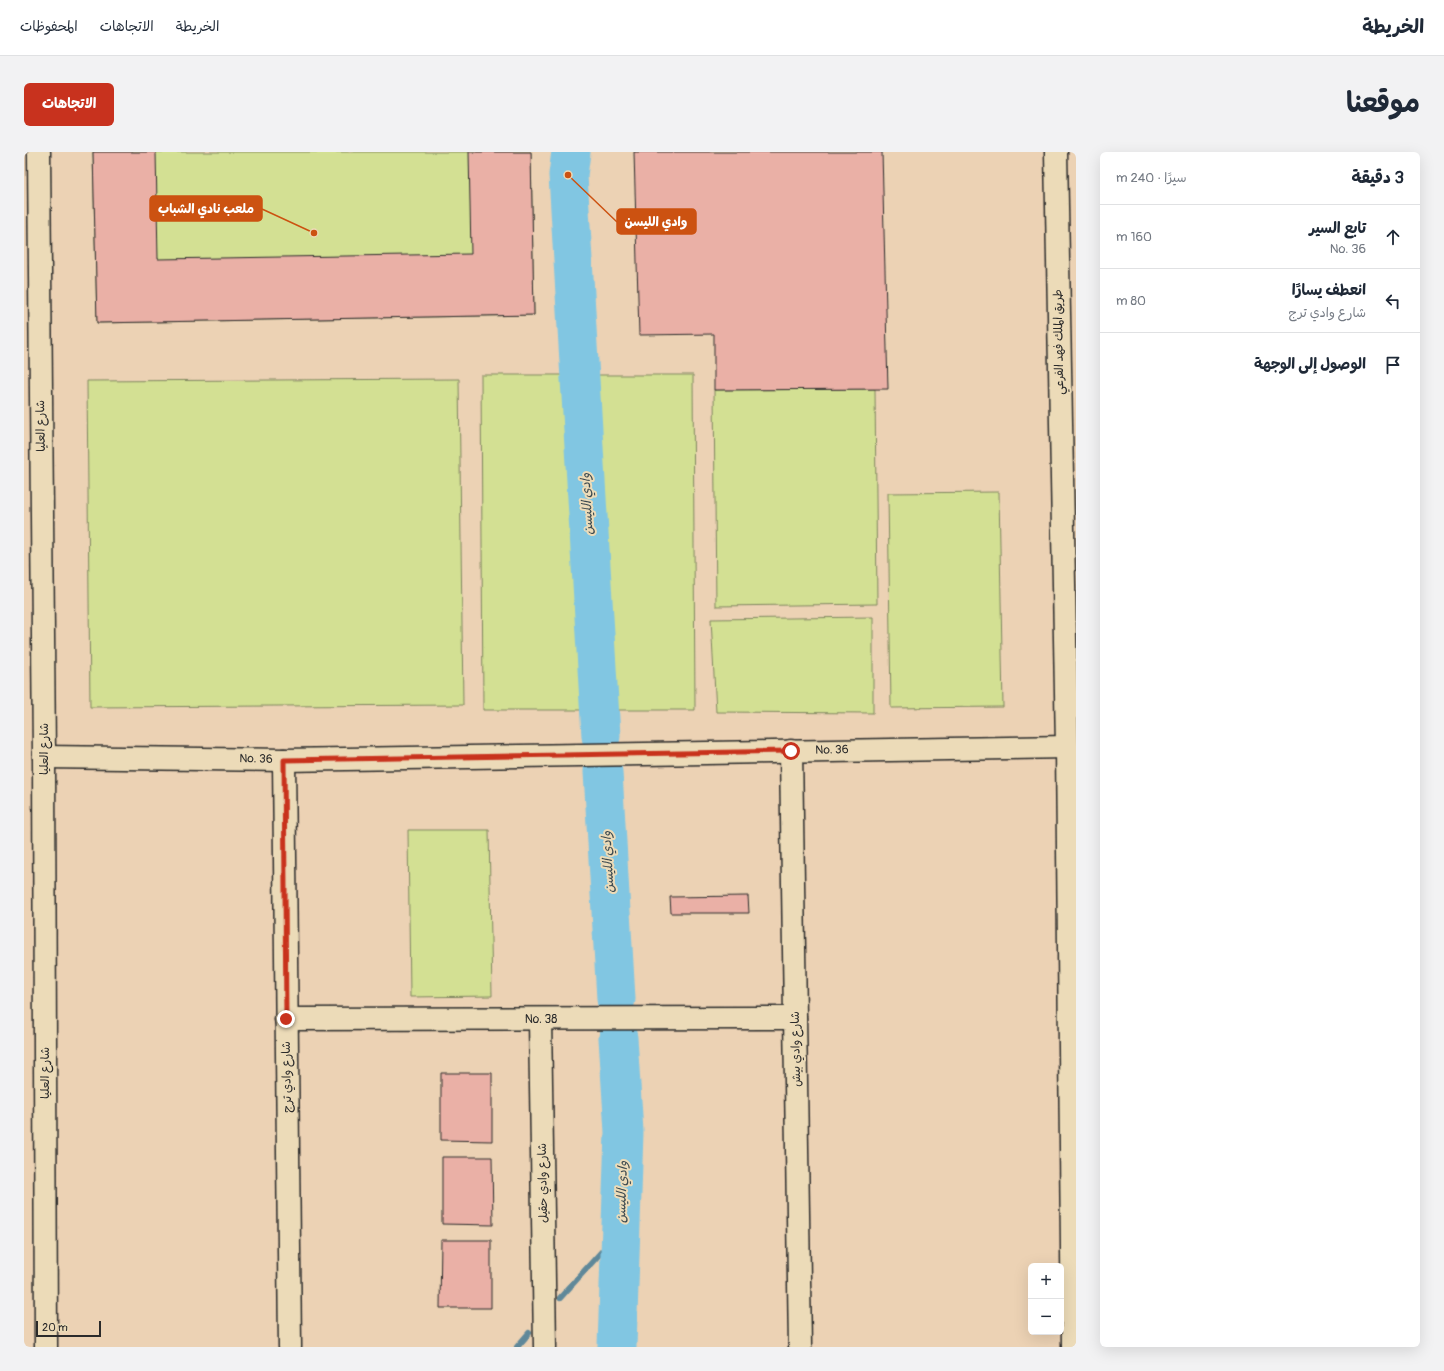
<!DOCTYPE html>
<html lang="ar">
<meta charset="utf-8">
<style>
:root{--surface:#fff;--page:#f2f2f3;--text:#1f2937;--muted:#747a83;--line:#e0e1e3;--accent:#c8321e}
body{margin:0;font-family:Pangolin,"Playpen Sans Arabic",sans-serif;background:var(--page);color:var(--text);direction:rtl}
.controls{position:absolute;right:12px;bottom:12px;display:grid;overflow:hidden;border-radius:6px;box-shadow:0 4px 16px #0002}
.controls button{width:36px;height:36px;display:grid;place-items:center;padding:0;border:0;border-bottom:1px solid var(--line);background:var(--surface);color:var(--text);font:20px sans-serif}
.scale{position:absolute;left:12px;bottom:10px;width:65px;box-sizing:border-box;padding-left:4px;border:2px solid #2b2b2b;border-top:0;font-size:11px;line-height:14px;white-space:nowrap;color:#2b2b2b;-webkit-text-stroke:3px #ecdbb8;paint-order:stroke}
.stop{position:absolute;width:12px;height:12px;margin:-9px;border:3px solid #c8321e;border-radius:50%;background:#fff}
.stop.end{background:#c8321e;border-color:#fff;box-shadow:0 1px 4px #0008}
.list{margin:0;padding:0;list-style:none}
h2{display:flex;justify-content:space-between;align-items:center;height:52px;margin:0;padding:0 16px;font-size:17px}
h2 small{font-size:13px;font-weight:400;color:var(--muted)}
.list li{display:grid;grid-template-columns:26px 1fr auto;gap:12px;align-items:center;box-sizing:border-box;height:64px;padding:0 16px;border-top:1px solid var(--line)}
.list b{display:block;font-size:15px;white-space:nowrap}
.list p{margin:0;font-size:13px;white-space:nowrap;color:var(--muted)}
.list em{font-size:13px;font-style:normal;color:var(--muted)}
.icon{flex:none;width:22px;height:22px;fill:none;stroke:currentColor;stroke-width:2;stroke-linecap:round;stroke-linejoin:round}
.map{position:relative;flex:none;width:1052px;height:1195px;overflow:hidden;direction:ltr;border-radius:6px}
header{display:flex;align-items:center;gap:24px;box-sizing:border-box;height:56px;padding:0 20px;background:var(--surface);border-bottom:1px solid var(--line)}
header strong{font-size:19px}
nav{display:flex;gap:22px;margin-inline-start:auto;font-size:14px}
.intro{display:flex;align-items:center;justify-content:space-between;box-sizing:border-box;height:96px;padding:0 24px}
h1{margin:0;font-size:28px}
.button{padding:10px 18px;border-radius:6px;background:var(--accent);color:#fff;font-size:14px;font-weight:700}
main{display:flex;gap:24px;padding:0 24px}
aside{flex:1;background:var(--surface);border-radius:6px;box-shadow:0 4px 16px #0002}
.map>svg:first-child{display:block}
.park{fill:#d3e093;stroke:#7f865f}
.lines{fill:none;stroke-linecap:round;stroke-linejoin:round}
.stream{stroke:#5f8899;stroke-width:6}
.river{stroke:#81c6e2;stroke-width:39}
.building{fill:#eab0a6;stroke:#2b2b2b}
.minor-casing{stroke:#2b2b2b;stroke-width:25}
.major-casing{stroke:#2b2b2b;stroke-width:25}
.minor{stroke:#ecdbb8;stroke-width:22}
.major{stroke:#ecdbb8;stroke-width:22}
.route{stroke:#c8321e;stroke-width:5}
.labels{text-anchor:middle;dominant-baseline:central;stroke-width:4;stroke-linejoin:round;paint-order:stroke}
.street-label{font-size:12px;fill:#2b2b2b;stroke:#ecdbb8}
.water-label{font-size:13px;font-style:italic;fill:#3c4a50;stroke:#ecdbb8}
.leader{fill:none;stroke:#cc5211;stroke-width:1.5}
.callout-dot{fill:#cc5211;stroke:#ecdbb8;stroke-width:1.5}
.callout{fill:#cc5211;stroke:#cc5211;stroke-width:1.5}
.callout-label{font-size:13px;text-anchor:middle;font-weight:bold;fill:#fff}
</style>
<header>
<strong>الخريطة</strong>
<nav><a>الخريطة</a><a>الاتجاهات</a><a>المحفوظات</a></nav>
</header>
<div class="intro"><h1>موقعنا</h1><a class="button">الاتجاهات</a></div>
<main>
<aside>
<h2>3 دقيقة<small>سيرًا · 240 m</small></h2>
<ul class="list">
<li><svg class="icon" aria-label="ahead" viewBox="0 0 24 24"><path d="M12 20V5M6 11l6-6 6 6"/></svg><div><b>تابع السير</b><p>No. 36</p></div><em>160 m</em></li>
<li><svg class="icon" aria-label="left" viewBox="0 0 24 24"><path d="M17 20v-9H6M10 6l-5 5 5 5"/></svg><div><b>انعطف يسارًا</b><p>شارع وادي ترج</p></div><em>80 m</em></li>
<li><svg class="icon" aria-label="arrive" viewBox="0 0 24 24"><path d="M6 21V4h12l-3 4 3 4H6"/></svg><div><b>الوصول إلى الوجهة</b></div></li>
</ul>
</aside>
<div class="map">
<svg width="1052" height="1195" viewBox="0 0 1052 1195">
<rect width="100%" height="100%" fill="#ecd2b4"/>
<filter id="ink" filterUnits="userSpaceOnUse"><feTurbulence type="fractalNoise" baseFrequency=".025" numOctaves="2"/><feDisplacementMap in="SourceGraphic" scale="8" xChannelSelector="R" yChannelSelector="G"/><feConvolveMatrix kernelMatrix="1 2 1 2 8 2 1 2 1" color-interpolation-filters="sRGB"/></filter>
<g filter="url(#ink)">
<!-- park -->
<g class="park">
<path d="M69,0h438l3,163 -437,8z"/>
<path d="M457,223h212l2,335h-212z"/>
<path d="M435,227l4,326 -373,2 -3,-326z"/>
<path d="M851,237l2,215 -161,2 -2,-216z"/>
<path d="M975,340l4,215 -112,1 -3,-215z"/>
<path d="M849,465v96l-157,-1 -5,-93z"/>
<path d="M384,678h81l3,166 -82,1z"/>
</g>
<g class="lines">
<!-- stream -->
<g class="stream">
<path d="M536,1146l61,-68"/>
<path d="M493,1195l12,-14"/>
</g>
<!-- river -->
<g class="river">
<path d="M547,0l-3,23 33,561"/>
<path d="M579,620l13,227"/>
<path d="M593,1195l7,-215 -6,-94"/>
</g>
</g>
<!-- building -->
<g class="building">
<path d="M69,0h63l2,107 313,-5 -2,-102h62l3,163 -437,8z"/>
<path d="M610,0h248l6,237 -174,1v-56l-75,1z"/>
<path d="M724,744l1,17h-78l-1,-16z"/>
<path d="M417,921h51v68l-51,-1z"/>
<path d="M418,1005h50l1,68 -51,-1z"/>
<path d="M417,1088h50v68h-51z"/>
</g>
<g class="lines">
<!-- minor casing -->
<g class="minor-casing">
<g id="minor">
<path d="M767,599l9,596"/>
<path d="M20,605l240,3 783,-13"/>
<path d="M260,608l6,587"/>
<path d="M262,867l509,-1"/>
<path d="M516,867l5,328"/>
</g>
</g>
<!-- major casing -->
<g class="major-casing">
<g id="major">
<path d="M15,0l5,605 2,590"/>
<path d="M1032,0l11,595 6,600"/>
</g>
</g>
<!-- minor -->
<use href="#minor" class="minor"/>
<!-- major -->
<use href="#major" class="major"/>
</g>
</g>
<g class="lines" filter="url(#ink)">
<!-- route -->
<path class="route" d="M262,867l-2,-259 507,-9"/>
</g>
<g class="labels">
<!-- street labels -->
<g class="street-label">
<text transform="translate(1035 190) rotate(-91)">طريق الملك فهد الفرعي</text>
<text transform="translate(17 274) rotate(-91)">شارع العليا</text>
<text transform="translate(20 597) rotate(-90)">شارع العليا</text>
<text transform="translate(808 598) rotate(-1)">No. 36</text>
<text transform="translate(232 607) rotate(1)">No. 36</text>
<text x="517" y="867">No. 38</text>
<text transform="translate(772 897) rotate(-91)">شارع وادي بيش</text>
<text transform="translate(21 921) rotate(-90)">شارع العليا</text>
<text transform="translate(263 925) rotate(-91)">شارع وادي ترج</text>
<text transform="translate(519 1031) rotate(-91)">شارع وادي حقيل</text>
</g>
<!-- water labels -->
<g class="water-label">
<text transform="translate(563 352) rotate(-93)">وادي الليسن</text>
<text transform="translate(584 710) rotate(-93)">وادي الليسن</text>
<text transform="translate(598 1040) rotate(-88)">وادي الليسن</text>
</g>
</g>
<!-- callouts -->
<path class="leader" d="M290 81L238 57M544 23L593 70"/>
<g class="callout-dot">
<circle cx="290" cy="81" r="4"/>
<circle cx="544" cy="23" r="4"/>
</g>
<g class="callout">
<rect x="126" y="44" width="112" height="25" rx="4"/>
<rect x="593" y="57" width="79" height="25" rx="4"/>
</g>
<g class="callout-label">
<text x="182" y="61">ملعب نادي الشباب</text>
<text x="632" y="74">وادي الليسن</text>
</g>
</svg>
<div class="controls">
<button>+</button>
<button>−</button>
</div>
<div class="scale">20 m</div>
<div class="stop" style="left:767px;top:599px"></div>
<div class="stop end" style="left:262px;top:867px"></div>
</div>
</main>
